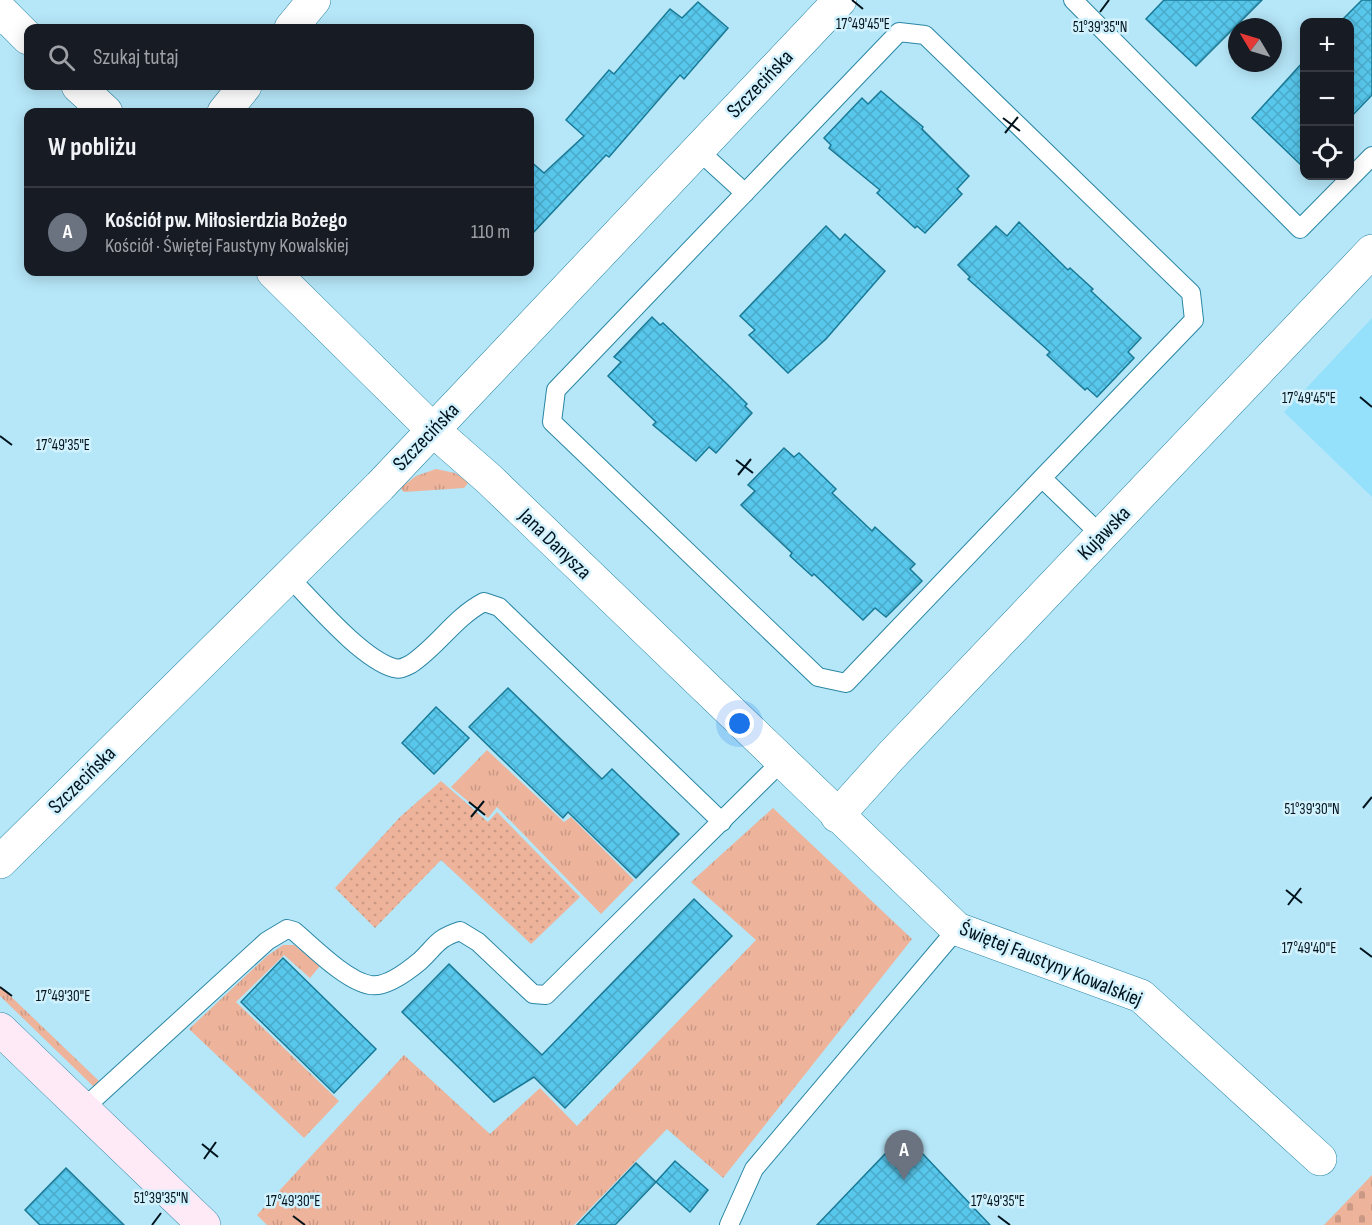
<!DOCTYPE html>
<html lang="pl">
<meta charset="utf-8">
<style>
:root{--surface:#171b24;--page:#242831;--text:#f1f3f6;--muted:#9ea1a6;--line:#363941;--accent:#c05a2b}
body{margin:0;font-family:"Sofia Sans Condensed",sans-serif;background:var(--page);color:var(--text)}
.controls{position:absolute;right:18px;top:18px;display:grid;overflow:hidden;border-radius:12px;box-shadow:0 3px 15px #0003}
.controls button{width:54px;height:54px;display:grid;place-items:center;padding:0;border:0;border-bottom:2px solid var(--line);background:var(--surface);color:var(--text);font:30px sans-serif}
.compass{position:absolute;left:1228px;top:18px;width:54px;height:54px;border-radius:50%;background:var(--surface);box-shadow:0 3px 15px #0003;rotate:308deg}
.you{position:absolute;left:740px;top:724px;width:21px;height:21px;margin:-15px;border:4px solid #fff;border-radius:50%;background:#1a73e8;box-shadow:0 0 0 9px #1a73e833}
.badge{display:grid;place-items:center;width:39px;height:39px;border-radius:50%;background:var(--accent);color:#fff;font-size:20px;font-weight:700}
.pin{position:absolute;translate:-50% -50px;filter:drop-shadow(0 2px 3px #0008)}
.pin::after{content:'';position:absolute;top:32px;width:21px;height:18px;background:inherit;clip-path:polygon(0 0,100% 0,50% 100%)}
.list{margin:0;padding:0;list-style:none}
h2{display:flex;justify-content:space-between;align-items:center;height:78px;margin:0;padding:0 24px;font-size:26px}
h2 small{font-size:20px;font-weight:400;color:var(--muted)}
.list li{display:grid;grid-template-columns:39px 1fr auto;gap:18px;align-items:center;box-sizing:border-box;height:90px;padding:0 24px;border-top:2px solid var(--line)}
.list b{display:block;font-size:22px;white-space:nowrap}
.list p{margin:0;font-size:20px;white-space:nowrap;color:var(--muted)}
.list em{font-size:20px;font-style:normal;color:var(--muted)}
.icon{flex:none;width:33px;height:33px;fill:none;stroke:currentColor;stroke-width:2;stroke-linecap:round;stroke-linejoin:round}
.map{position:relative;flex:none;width:1372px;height:1225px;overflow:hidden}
.search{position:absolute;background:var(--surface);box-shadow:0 3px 15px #0003;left:24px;top:24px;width:510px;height:66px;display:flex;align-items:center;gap:15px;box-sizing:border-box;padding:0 21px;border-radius:12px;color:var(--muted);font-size:22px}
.panel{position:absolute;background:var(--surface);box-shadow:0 3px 15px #0003;left:24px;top:108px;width:510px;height:168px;border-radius:12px}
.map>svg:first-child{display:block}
.built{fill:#95e0fb}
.grass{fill:url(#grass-tufts)}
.cemetery{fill:url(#cemetery-stones)}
.park{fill:url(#park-dots)}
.building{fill:url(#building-cross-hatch);stroke:#187a96;stroke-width:1.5}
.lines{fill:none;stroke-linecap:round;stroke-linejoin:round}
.lane-casing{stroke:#2a86a3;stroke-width:20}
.street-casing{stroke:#2a86a3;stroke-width:34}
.secondary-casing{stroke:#2a86a3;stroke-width:34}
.lane{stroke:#fff;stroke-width:18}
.street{stroke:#fff;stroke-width:33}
.secondary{stroke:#feeaf6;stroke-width:33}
.ticks{fill:none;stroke:#00131c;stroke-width:2}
.labels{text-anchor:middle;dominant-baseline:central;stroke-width:5;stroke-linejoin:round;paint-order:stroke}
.street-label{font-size:21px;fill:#00131c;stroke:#d1f1fd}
.ticks-label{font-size:15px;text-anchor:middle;fill:#00131c;stroke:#d1f1fd;stroke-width:5;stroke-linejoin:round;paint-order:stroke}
</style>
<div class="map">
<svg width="1372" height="1225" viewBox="0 0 1372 1225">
<defs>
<pattern id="grass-tufts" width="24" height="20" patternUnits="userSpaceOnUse" patternTransform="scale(1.5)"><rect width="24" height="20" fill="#edb39b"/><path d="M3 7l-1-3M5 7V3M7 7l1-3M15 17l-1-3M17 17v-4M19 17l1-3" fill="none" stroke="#c99985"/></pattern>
<pattern id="cemetery-stones" width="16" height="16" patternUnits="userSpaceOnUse" patternTransform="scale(1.5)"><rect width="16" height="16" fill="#edb39b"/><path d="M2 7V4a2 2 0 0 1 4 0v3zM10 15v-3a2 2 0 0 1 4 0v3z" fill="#c99985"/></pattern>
<pattern id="park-dots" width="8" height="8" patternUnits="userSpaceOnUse" patternTransform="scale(1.5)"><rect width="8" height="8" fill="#edb39b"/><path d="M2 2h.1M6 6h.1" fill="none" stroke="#c99985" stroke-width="1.8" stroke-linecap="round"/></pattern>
<pattern id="building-cross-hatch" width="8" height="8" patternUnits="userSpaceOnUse" patternTransform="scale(1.5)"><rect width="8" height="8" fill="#58c7ec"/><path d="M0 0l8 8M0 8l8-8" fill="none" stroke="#4baaca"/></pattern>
</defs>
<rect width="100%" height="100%" fill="#b6e7f9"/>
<!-- built -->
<path class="built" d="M1372,318v179l-88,-85z"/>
<!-- grass -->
<g class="grass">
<path d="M436,469l19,4 14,9 -5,6 -60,4 -4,-4 16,-12z"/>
<path d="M487,750l77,72 7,-5 63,63 -33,34 -104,-107 -9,11 -37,-31z"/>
<path d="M773,808l139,131 -189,239 -56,-49 -93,96h-307l-10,-10 147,-160 86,79 50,-46 37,38 179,-186 -65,-58z"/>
<path d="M283,945h11l26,21 -10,12 -26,-23 -48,47 103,99 -35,37 -115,-109 78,-73z"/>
<path d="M0,986l99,95 -5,6 -94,-91z"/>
</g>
<!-- cemetery -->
<path class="cemetery" d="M1372,1175v50h-48z"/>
<!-- park -->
<path class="park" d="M441,781l47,41 9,-10 83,85 -49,47 -90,-84 -66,68 -40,-40 65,-71z"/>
<!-- building -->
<g class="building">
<path d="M1164,0h98l-66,66 -50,-47z"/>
<path d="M1362,0h10v95l-22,23v-96h-10z"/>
<path d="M698,2l30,26 -44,51 -4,-4 -71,82 -3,-2 -76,81v-75l14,12 40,-37 -18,-16 43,-50 5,4 56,-65 12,9z"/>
<path d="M1304,61l1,102 -3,3 -50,-48z"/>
<path d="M881,91l42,36 -1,2 47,47 -12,13 5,5 -37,39 -8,-7 -2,2 -38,-35 3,-3 -51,-42 2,-3 -7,-7 38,-40 6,6z"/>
<path d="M1019,222l49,48 2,-2 23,21 -2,2 50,47 -13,14 6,6 -37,39 -10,-9 -2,2 -38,-35 3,-3 -82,-73 2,-2 -12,-12 38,-39 11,10z"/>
<path d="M826,226l14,14 5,-6 40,37 -59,68 -38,34 -39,-38 6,-5 -15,-14z"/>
<path d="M652,317l8,8 3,-2 65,62 19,19 -2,2 7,7 -36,40 -7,-6 -13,14 -43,-36 3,-3 -48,-46 13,-14 -7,-5z"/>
<path d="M784,448l10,9 5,-4 37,36 -4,4 40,38 3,-4 40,37 -5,5 12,12 -36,36 -11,-9 -12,12 -49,-46 -2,2 -22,-20 2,-3 -51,-48 14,-14 -7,-6z"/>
<path d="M508,688l94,91 10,-10 67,65 -43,44 -68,-66 -5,6 -94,-91z"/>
<path d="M436,707l33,31 -35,36 -32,-31z"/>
<path d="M694,899l38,37 -167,172 -31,-31 -40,25 -92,-90 47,-48 93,91z"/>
<path d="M283,958l93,91 -42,44 -93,-91z"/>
<path d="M904,1134l86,91h-173z"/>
<path d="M675,1161l33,29 -18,22 -34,-30z"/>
<path d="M636,1163l20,19 -41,43h-38z"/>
<path d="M66,1168l58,57h-84l-15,-15z"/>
</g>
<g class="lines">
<!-- lane casing -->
<g class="lane-casing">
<g id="lane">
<path d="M1073,0l227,229 72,-73"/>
<path d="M698,150l47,43"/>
<path d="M1042,478l152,-158 -3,-27 -266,-258 -26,-3 -343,358 -4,32 266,255 28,6 196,-205 60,58"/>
<path d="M287,575c25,25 74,84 107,93 6,2 11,-1 17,-4 27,-18 44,-47 73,-62l15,5 223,215"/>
<path d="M84,1108l183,-167 20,-12 7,2c19,16 52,50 76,54 16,3 38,-14 50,-24 17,-16 16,-22 40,-30l18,11 55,52 13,1 235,-233"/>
<path d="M729,1225l25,-56 203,-240"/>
</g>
</g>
<!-- street casing -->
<g class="street-casing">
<g id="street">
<path d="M0,10l28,28"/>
<path d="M291,28l23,-28"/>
<path d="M78,86l28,26"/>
<path d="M224,112l21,-26"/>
<path d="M273,272l160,158 56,49 468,450 184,67 179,163"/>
<path d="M837,816l54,-60 481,-505"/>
<path d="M0,862l380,-376 460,-486"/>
</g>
</g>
<!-- secondary casing -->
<g class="secondary-casing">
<path id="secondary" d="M0,1029l204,196"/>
</g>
<!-- lane -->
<use href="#lane" class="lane"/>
<!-- street -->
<use href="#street" class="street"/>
<!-- secondary -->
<use href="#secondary" class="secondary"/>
</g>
<!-- ticks -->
<path class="ticks" d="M852,0l11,9M1100,12l9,-12M1003,118l17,13M1005,133l13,-16M1360,397l12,10M0,436l12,9M736,460l17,13M738,475l13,-16M469,802l16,13M1363,808l9,-11M471,817l13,-16M1286,890l16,13M1288,905l13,-17M1360,948l12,9M0,987l12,9M202,1144l16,13M204,1159l12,-17M293,1216l12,9M998,1216l12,9M152,1225l9,-12"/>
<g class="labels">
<!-- street labels -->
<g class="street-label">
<text transform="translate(760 84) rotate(-46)">Szczecińska</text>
<text transform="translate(426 437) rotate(-46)">Szczecińska</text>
<text transform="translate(1104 533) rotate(-46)">Kujawska</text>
<text transform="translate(555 544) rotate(44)">Jana Danysza</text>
<text transform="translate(82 780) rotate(-45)">Szczecińska</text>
<text transform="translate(1051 964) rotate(22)">Świętej Faustyny Kowalskiej</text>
</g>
</g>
<g class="ticks-label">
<text x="863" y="29">17°49'45"E</text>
<text x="1100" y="32">51°39'35"N</text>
<text x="1309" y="403">17°49'45"E</text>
<text x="63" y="450">17°49'35"E</text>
<text x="1312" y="814">51°39'30"N</text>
<text x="1309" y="953">17°49'40"E</text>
<text x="63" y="1001">17°49'30"E</text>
<text x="161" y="1203">51°39'35"N</text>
<text x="293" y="1206">17°49'30"E</text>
<text x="998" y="1206">17°49'35"E</text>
</g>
</svg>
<div class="controls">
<button>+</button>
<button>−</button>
<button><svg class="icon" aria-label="locate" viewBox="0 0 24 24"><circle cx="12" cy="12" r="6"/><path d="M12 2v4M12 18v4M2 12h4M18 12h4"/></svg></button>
</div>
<svg class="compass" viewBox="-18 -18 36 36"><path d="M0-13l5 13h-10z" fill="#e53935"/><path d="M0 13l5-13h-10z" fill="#9ea1a6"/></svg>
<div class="you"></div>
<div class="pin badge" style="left:904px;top:1180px;background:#6b7280">A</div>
<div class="search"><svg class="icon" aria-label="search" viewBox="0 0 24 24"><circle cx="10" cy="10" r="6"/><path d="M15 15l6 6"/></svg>Szukaj tutaj</div>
<section class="panel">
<h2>W pobliżu<small></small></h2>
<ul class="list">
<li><span class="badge" style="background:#6b7280">A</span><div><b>Kościół pw. Miłosierdzia Bożego</b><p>Kościół · Świętej Faustyny Kowalskiej</p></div><em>110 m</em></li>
</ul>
</section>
</div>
